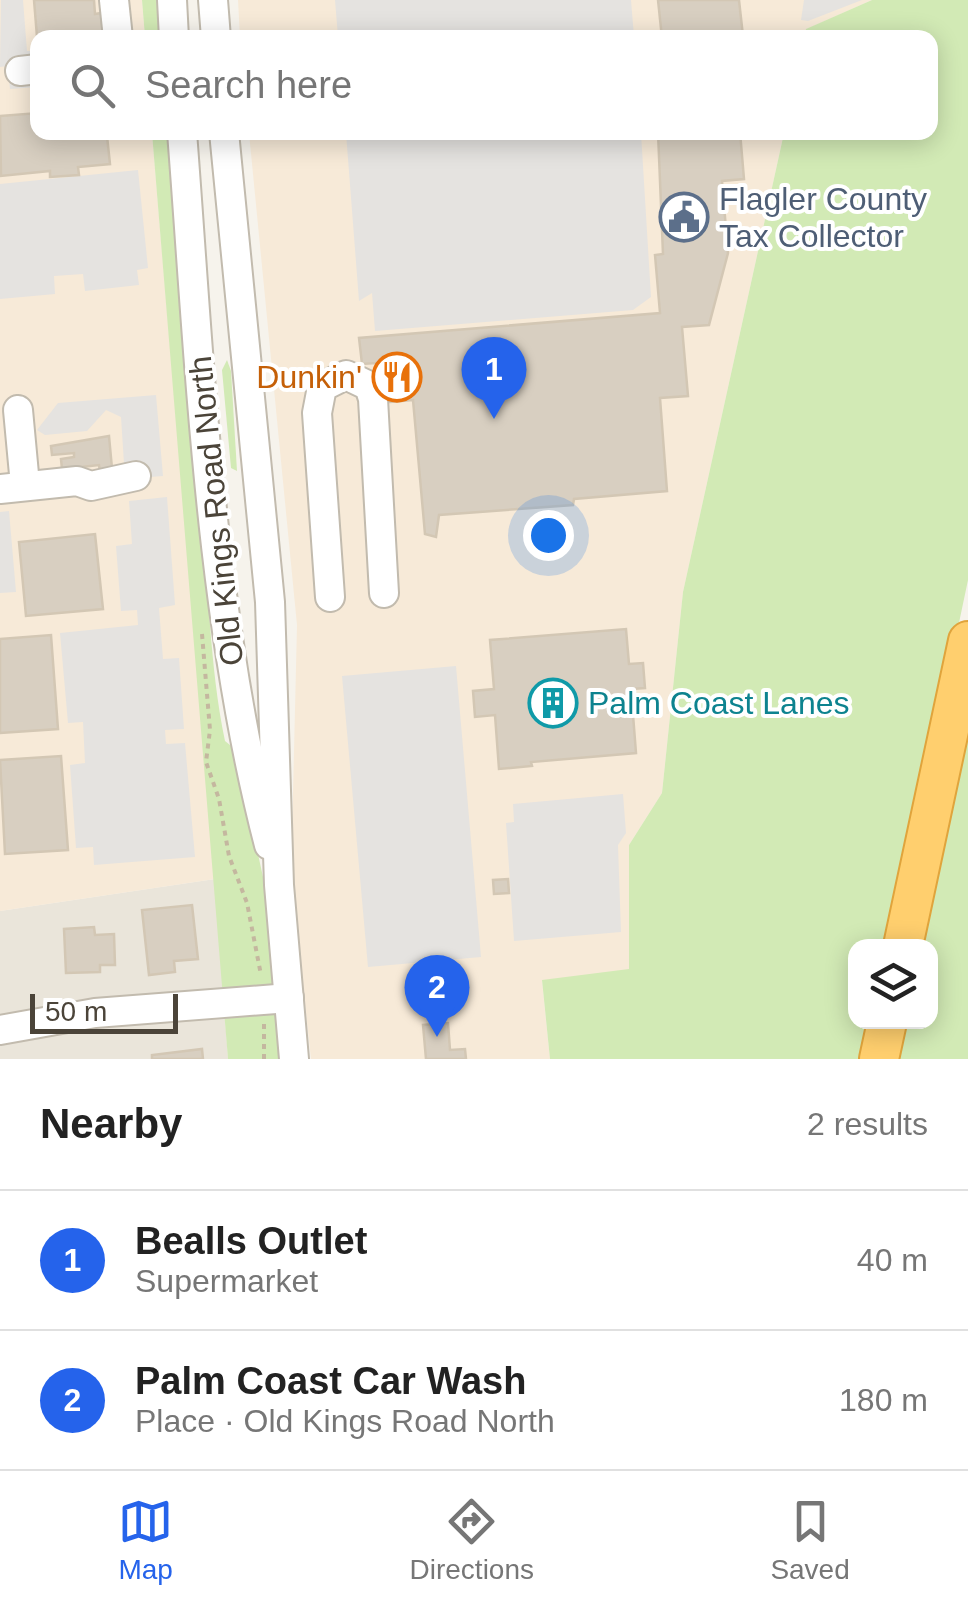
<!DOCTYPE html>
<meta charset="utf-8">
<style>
:root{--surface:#fff;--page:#f2f2f2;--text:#222;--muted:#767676;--line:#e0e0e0;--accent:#2563eb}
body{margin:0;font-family:Helvetica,sans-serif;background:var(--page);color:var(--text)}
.controls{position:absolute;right:30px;bottom:30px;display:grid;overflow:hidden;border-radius:20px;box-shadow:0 5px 25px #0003}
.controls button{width:90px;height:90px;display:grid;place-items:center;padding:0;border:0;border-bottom:2px solid var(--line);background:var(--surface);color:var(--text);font:50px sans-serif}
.scale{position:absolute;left:30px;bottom:25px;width:148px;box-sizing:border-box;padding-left:10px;border:5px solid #4b4439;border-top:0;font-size:28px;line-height:35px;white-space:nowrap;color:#4b4439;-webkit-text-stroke:8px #fff;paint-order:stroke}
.you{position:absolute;left:548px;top:535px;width:35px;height:35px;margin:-25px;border:8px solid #fff;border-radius:50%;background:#1a73e8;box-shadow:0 0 0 15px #1a73e833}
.badge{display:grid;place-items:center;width:65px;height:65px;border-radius:50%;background:var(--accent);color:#fff;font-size:32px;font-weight:700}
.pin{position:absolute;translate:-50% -82px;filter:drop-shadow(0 2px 5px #0008)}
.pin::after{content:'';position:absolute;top:52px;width:35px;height:30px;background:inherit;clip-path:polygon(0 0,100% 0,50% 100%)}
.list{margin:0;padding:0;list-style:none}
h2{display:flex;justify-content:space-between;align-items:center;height:130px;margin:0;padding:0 40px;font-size:42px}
h2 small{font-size:32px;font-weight:400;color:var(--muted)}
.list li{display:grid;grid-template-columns:65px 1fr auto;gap:30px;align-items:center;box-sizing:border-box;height:140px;padding:0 40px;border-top:2px solid var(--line)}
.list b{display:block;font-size:38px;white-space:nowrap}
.list p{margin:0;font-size:32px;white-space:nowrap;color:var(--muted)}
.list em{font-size:32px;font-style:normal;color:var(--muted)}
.icon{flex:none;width:55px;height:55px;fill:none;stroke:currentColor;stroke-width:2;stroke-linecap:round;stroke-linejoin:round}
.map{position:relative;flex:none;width:968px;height:1059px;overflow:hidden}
.search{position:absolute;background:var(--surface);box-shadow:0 5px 25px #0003;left:30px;right:30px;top:30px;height:110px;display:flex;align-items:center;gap:25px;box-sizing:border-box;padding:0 35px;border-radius:20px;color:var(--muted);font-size:38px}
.sheet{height:410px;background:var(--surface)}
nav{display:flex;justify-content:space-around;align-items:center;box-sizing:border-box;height:140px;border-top:2px solid var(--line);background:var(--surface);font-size:28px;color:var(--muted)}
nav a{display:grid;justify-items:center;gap:5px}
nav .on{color:var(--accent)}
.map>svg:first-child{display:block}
.residential{fill:#eae5da}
.commercial{fill:#f7ead8}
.green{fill:#d2eab5}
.parking{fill:#e5e3e0}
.building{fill:#d8cfc1;stroke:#d3c7b4;stroke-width:2.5}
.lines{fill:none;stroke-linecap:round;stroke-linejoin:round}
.minor-casing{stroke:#c2bbae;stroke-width:32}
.highway-casing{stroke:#e0a43c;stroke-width:42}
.path{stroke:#c4b79f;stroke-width:4;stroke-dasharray:5 5;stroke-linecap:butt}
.minor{stroke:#fff;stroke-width:28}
.highway{stroke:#ffcf6e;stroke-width:38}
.labels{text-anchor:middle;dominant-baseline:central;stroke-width:8;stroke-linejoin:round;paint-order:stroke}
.service-label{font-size:32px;fill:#4e5e75;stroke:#fff;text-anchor:start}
.food-label{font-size:32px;fill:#c56008;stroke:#fff;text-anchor:end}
.street-label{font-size:32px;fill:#4b4439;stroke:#fff}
.culture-label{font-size:32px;fill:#0d838f;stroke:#fff;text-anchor:start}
</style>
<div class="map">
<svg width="968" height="1059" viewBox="0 0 968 1059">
<rect width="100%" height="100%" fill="#f6f3ec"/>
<!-- residential -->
<path class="residential" d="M215,879l13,180h-228v-148z"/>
<!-- commercial -->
<g class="commercial">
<path d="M0,0h142l3,37 -107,1v94l114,1 63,746 -215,32z"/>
<path d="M238,0h634l-65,29 -3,9 -564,-1z"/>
<path d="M249,133h535l-101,459 -21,201 -33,52v125l-87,11 8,78h-239l-20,-181 6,-253z"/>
</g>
<!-- green -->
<g class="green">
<path d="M142,0h19l3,37h-19z"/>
<path d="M872,0h96v580l-77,366h-35v76h19l-8,37h-317l-8,-79 87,-11v-124l33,-52 21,-201 101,-459 146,-1v-94l-126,-1 2,-8z"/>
<path d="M152,133h20l22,282 -6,1c23,108 15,218 37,325l10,8 28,128 19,182h-54z"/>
<path d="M227,360l4,11 6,100 -6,-3 -9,-98z"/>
<path d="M968,671v388h-82l8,-37h36v-76h-20z"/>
</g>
<!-- parking -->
<g class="parking">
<path d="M1,0h22l4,51h10v36l-27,2 -2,-23 -8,1z"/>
<path d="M335,0h296l3,37h-296z"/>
<path d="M804,0h58l-54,21 -7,-1z"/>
<path d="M346,133h295l10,164 -18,13 -258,21 -3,-38 -13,8z"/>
<path d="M138,170l10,98 -11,2 2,15 -54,6 -2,-17 -29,2 1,18 -55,5v-115z"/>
<path d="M156,395l7,81 -38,3 -4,-62 -15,-7 -19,21 -42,4 -8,-5 21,-27z"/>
<path d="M167,497l8,108 -16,3 4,51 16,-1 5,71 -19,1 1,14 19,-1 10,114 -101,8 -1,-18 -17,1 -6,-83 15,-2 -2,-41 -15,1 -8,-90 78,-8 -1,-15 -16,1 -5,-65 16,-2 -3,-43z"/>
<path d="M9,511l7,81 -16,1v-81z"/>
<path d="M456,666l25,291 -113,10 -26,-291z"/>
<path d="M623,794l3,39 -8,12 3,87 -107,9 -8,-118 8,-1 -1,-18z"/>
</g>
<!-- building -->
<g class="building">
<path d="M34,0h60l1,14 6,-1 2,25h-65v11z"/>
<path d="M658,0h81l4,36 -81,2z"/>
<path d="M38,113v19h77l-8,4 3,28 -32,3 1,8 -29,2v-6l-49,5 -1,-60z"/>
<path d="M658,132h82l4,47 -22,2 6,72 -19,72 -27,2 6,69 -28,2 7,93 -93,8 -1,6 -134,10 -3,22 -11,-3 -12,-134 -34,3 -3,-40 -14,1 -3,-26 301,-25 -5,-58 8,-1z"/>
<path d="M109,436l4,43 -12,1 -2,-15 -37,4 -1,-10 13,-2v-4l-22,2 -1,-9z"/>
<path d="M95,534l8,75 -77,7 -7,-74z"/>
<path d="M626,629l3,35 14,-1 2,25 -14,1 5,64 -105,9 1,4 -33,3 -4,-54 -20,2 -2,-26 21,-2 -4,-49z"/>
<path d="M51,635l7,94 -58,4v-94z"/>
<path d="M61,756l7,94 -63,4 -5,-94z"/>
<path d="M508,879l1,14 -15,1 -1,-14z"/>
<path d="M192,905l6,54 -24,2 1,11 -26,3 -7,-65z"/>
<path d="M94,927l1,8 19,-1 1,31h-15v7l-34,1 -2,-44z"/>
<path d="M448,1023l2,27 15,-1 1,10h-40l-3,-34z"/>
<path d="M202,1049l1,10h-51v-4z"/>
</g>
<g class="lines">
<!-- minor casing -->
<g class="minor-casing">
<g id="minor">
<path d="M114,0l4,38"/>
<path d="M172,0l2,38"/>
<path d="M213,0l3,38"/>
<path d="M20,71l18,-2"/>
<path d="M182,132c18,233 28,487 87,713"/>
<path d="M224,132l46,470 9,283 15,174"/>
<path d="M18,410l7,75"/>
<path d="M0,489l77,-8 14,5 45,-10"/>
<path d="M330,597l-13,-184 5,-26 24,-12 23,11 4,13 11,194"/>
<path d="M0,1030l95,-17 194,-15"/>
</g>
</g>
<!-- highway casing -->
<g class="highway-casing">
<g id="highway">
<path d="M903,946l65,-305"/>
<path d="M879,1059l8,-37"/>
</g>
</g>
<!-- path -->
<g class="path">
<path d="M202,634l8,96 -4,32 13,37 10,57 18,47 14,72"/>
<path d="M264,1059v-35"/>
</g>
<!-- minor -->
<use href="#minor" class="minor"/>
<!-- highway -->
<use href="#highway" class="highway"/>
</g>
<!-- icons -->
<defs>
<g id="civic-ring" transform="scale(2.5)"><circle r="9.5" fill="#fff" stroke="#5c6f8a" stroke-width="1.5"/><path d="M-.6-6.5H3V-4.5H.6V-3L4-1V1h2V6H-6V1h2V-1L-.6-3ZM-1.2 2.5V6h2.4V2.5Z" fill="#5c6f8a"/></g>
<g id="restaurant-ring" transform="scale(2.5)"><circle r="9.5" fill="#fff" stroke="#e8710a" stroke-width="1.5"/><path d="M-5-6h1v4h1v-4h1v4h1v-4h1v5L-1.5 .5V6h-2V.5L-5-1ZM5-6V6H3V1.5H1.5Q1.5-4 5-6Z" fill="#e8710a"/></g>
<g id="building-ring" transform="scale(2.5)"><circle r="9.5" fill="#fff" stroke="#0f9aa8" stroke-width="1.5"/><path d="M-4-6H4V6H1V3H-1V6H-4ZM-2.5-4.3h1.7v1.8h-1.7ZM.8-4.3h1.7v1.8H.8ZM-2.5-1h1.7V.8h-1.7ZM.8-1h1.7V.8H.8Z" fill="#0f9aa8"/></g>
</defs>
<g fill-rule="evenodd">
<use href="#civic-ring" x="684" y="217"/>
<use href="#restaurant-ring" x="397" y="377"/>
<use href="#building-ring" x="553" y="703"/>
</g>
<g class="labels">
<!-- service labels -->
<g class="service-label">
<text x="719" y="199">Flagler County<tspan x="719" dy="37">Tax Collector</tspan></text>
</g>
<!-- food labels -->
<g class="food-label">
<text x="362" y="377">Dunkin'</text>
</g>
<!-- street labels -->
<g class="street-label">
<text transform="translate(216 511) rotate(-96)">Old Kings Road North</text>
</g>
<!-- culture labels -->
<g class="culture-label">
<text x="588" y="703">Palm Coast Lanes</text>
</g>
</g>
</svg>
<div class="controls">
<button><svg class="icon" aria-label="layers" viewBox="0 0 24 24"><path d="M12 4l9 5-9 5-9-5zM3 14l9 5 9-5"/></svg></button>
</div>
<div class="scale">50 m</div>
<div class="you"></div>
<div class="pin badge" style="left:494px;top:419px">1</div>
<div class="pin badge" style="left:437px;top:1037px">2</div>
<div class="search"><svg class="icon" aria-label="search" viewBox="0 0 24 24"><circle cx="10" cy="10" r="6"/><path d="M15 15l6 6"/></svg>Search here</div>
</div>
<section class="sheet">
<h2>Nearby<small>2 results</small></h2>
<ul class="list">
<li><span class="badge">1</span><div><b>Bealls Outlet</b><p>Supermarket</p></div><em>40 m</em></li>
<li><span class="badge">2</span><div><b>Palm Coast Car Wash</b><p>Place · Old Kings Road North</p></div><em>180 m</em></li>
</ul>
</section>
<nav>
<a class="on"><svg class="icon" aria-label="map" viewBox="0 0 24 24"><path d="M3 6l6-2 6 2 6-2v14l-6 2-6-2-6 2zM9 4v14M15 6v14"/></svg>Map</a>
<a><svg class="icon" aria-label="directions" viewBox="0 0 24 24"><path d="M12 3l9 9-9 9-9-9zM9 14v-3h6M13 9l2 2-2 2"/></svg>Directions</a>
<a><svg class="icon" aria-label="saved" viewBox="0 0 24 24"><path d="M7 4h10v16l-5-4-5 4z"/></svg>Saved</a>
</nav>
